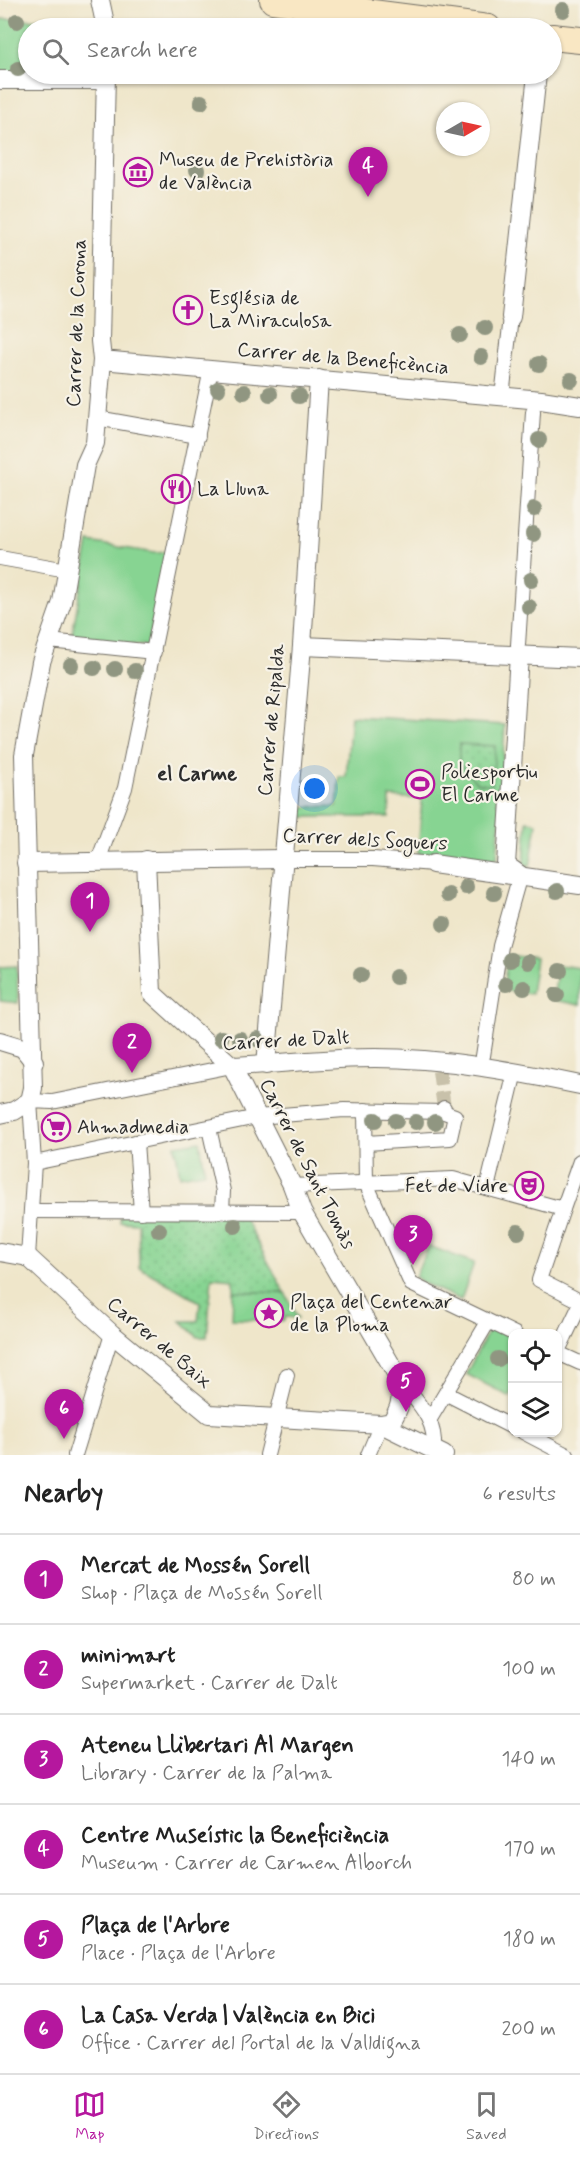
<!DOCTYPE html>
<meta charset="utf-8">
<style>
:root{--surface:#fff;--page:#f2f2f2;--text:#222;--muted:#767676;--line:#e0e0e0;--accent:#b5179e}
body{margin:0;font-family:Mynerve,sans-serif;background:var(--page);color:var(--text)}
.controls{position:absolute;right:18px;bottom:18px;display:grid;overflow:hidden;border-radius:12px;box-shadow:0 2px 4px #0004}
.controls button{width:54px;height:54px;display:grid;place-items:center;padding:0;border:0;border-bottom:2px solid var(--line);background:var(--surface);color:var(--text);font:30px sans-serif}
.compass{position:absolute;left:436px;top:102px;width:54px;height:54px;border-radius:50%;background:var(--surface);box-shadow:0 2px 4px #0004;rotate:81deg}
.you{position:absolute;left:315px;top:789px;width:21px;height:21px;margin:-15px;border:4px solid #fff;border-radius:50%;background:#1a73e8;box-shadow:0 0 0 9px #1a73e833}
.badge{display:grid;place-items:center;width:39px;height:39px;border-radius:50%;background:var(--accent);color:#fff;font-size:20px;font-weight:700}
.pin{position:absolute;translate:-50% -50px;filter:drop-shadow(0 2px 3px #0008)}
.pin::after{content:'';position:absolute;top:32px;width:21px;height:18px;background:inherit;clip-path:polygon(0 0,100% 0,50% 100%)}
.list{margin:0;padding:0;list-style:none}
h2{display:flex;justify-content:space-between;align-items:center;height:78px;margin:0;padding:0 24px;font-size:26px}
h2 small{font-size:20px;font-weight:400;color:var(--muted)}
.list li{display:grid;grid-template-columns:39px 1fr auto;gap:18px;align-items:center;box-sizing:border-box;height:90px;padding:0 24px;border-top:2px solid var(--line)}
.list b{display:block;font-size:22px;white-space:nowrap}
.list p{margin:0;font-size:20px;white-space:nowrap;color:var(--muted)}
.list em{font-size:20px;font-style:normal;color:var(--muted)}
.icon{flex:none;width:33px;height:33px;fill:none;stroke:currentColor;stroke-width:2;stroke-linecap:round;stroke-linejoin:round}
.map{position:relative;flex:none;width:580px;height:1455px;overflow:hidden}
.search{position:absolute;background:var(--surface);box-shadow:0 2px 4px #0004;left:18px;right:18px;top:18px;height:66px;display:flex;align-items:center;gap:15px;box-sizing:border-box;padding:0 21px;border-radius:33px;color:var(--muted);font-size:22px}
.sheet{height:618px;background:var(--surface)}
nav{display:flex;justify-content:space-around;align-items:center;box-sizing:border-box;height:84px;border-top:2px solid var(--line);background:var(--surface);font-size:16px;color:var(--muted)}
nav a{display:grid;justify-items:center;gap:3px}
nav .on{color:var(--accent)}
.map>svg:first-child{display:block}
.green{fill:#87d492;stroke:#59805e;stroke-width:1.5}
.garden{fill:url(#garden-dots);stroke:#59805e;stroke-width:1.5}
.lines{fill:none;stroke-linecap:round;stroke-linejoin:round}
.pedestrian-tunnel{stroke:#c8c1aa;stroke-width:14;stroke-dasharray:14 7;stroke-linecap:butt}
.pedestrian-casing{stroke:#706c63;stroke-width:16}
.minor-casing{stroke:#706c63;stroke-width:20}
.secondary-casing{stroke:#706c63;stroke-width:28}
.pedestrian{stroke:#fff;stroke-width:14}
.minor{stroke:#fff;stroke-width:18}
.secondary{stroke:#f9e7c3;stroke-width:26}
.tree{fill:#909681}
.labels{text-anchor:middle;dominant-baseline:central;stroke-width:4.5;stroke-linejoin:round;paint-order:stroke}
.poi-label{font-size:20px;fill:#2b2b2b;stroke:#f7f3e8;text-anchor:start}
.street-label{font-size:20px;fill:#2b2b2b;stroke:#f7f3e8}
.neighbourhood-label{font-size:21px;font-weight:bold;fill:#2b2b2b;stroke:#f7f3e8}
</style>
<div class="map">
<svg width="580" height="1455" viewBox="0 0 580 1455">
<defs>
<pattern id="garden-dots" width="8" height="8" patternUnits="userSpaceOnUse" patternTransform="scale(1.5)"><rect width="8" height="8" fill="#87d492"/><path d="M2 2h.1M6 6h.1" fill="none" stroke="#75b67e" stroke-width="1.8" stroke-linecap="round"/></pattern>
</defs>
<rect width="100%" height="100%" fill="#f7f3e8"/>
<filter id="ink" filterUnits="userSpaceOnUse"><feTurbulence type="fractalNoise" baseFrequency=".0167" numOctaves="2"/><feDisplacementMap in="SourceGraphic" scale="12" xChannelSelector="R" yChannelSelector="G"/><feConvolveMatrix kernelMatrix="1 2 1 2 8 2 1 2 1" color-interpolation-filters="sRGB"/></filter>
<filter id="wash" filterUnits="userSpaceOnUse"><feTurbulence type="fractalNoise" baseFrequency=".008" numOctaves="4" result="noise"/><feDisplacementMap in="SourceGraphic" scale="24" xChannelSelector="R" yChannelSelector="G"/><feGaussianBlur stdDeviation="1.35" result="paint"/><feColorMatrix in="noise" values="0 0 0 0 0 0 0 0 0 0 0 0 0 0 0 0 0 1.4 0 .05"/><feComposite in="paint" operator="in"/></filter>
<g filter="url(#wash)">
<rect width="100%" height="100%" fill="#efe6ca"/>
<!-- green -->
<g class="green">
<path d="M0,19l55,1v8h-27v46h-28z"/>
<path d="M89,542l65,11 14,-1 -20,94 -77,-6z"/>
<path d="M351,716l154,9 -4,65h-4v13l4,1 -4,55 -79,-5 4,-55 -32,-2 -1,20h-91l1,-10 38,-1 2,-29h7z"/>
<path d="M527,821l10,2 -7,43 -6,-2z"/>
<path d="M508,955l28,4 -5,35 -28,-4z"/>
<path d="M558,965l22,3v37l-27,-5z"/>
<path d="M17,966l1,37 -18,-2v-34z"/>
<path d="M200,1141l5,31 -25,4 -5,-31z"/>
<path d="M429,1246l45,17 -13,37 -38,-17 -8,-7z"/>
<path d="M233,1291l52,2 13,25 -13,-1 -1,4 -52,-2z"/>
<path d="M497,1328l15,8v55l-2,6 -44,-23 23,-44z"/>
</g>
<!-- garden -->
<g class="garden">
<path d="M459,744l36,2 -3,39 -15,-2 -18,-19z"/>
<path d="M121,1214h121l43,79 -52,-2v-12l-21,-2 -5,60h-9l-17,-16h17l2,-19 -61,-35 -1,-44 -18,-1z"/>
</g>
</g>
<g filter="url(#ink)">
<g class="lines">
<!-- pedestrian-tunnel -->
<path class="pedestrian-tunnel" d="M439,1071l5,37"/>
<!-- pedestrian casing -->
<g class="pedestrian-casing">
<g id="pedestrian">
<path d="M502,397l9,-80"/>
<path d="M97,418l101,18"/>
<path d="M0,558l67,12"/>
<path d="M49,641l105,11"/>
<path d="M518,645l15,-233"/>
<path d="M282,859h91l60,5"/>
<path d="M98,861l27,-73 86,-419"/>
<path d="M483,1056l17,-110 20,-71"/>
<path d="M365,1110l1,73 45,101 104,50"/>
<path d="M209,1128l14,63 -1,20"/>
<path d="M136,1142l5,70"/>
<path d="M366,1143l84,-5 5,-22 -11,-4"/>
<path d="M34,1163l223,-46 87,-7 100,2v-4"/>
<path d="M292,1186l161,-7 110,30 -24,71 41,21"/>
<path d="M487,1188l28,-116"/>
<path d="M563,1209l17,-48"/>
<path d="M31,1211l271,1"/>
<path d="M28,1257l6,-94 -4,-62 22,1 180,-36"/>
<path d="M558,1351l22,-46"/>
<path d="M558,1353l22,10"/>
<path d="M400,1380c18,24 36,38 34,69"/>
<path d="M447,1394l65,33"/>
<path d="M430,1419l58,-97"/>
<path d="M523,1432l44,23"/>
<path d="M75,1455l37,-121"/>
<path d="M267,1455l20,-80"/>
<path d="M368,1455l13,-31"/>
</g>
</g>
<!-- minor casing -->
<g class="minor-casing">
<g id="minor">
<path d="M100,0l6,28"/>
<path d="M0,80h105"/>
<path d="M511,317l26,-243"/>
<path d="M102,360l439,40 39,6"/>
<path d="M302,646l278,12"/>
<path d="M519,655l-13,210 14,10"/>
<path d="M26,863l256,-4"/>
<path d="M433,864l147,21"/>
<path d="M0,1041l23,7 11,14"/>
<path d="M266,1065l36,-419 17,-267"/>
<path d="M232,1066c48,-2 95,-8 143,-8 69,0 138,13 205,27"/>
<path d="M0,1114l14,-3 16,-10 3,-13 -9,-333 17,-93 21,-60 23,-137 10,-22 7,-83 -2,-19 6,-267"/>
<path d="M0,1252l28,5 84,77 97,80 172,10 10,-2c10,-15 11,-24 9,-42l-98,-168 -10,-27 -60,-119 -80,-73 -6,-133"/>
<path d="M381,1424l63,31"/>
</g>
</g>
<!-- secondary casing -->
<g class="secondary-casing">
<g id="secondary">
<path d="M273,0l215,28"/>
<path d="M552,37l28,3"/>
</g>
</g>
<!-- pedestrian -->
<use href="#pedestrian" class="pedestrian"/>
<!-- minor -->
<use href="#minor" class="minor"/>
<!-- secondary -->
<use href="#secondary" class="secondary"/>
</g>
<!-- trees -->
<g class="tree">
<circle cx="563" cy="10" r="8"/>
<circle cx="17" cy="21" r="8"/>
<circle cx="18" cy="69" r="8"/>
<circle cx="201" cy="102" r="8"/>
<circle cx="197" cy="170" r="8"/>
<circle cx="485" cy="328" r="8"/>
<circle cx="460" cy="335" r="8"/>
<circle cx="481" cy="357" r="8"/>
<circle cx="539" cy="364" r="8"/>
<circle cx="571" cy="380" r="8"/>
<circle cx="218" cy="389" r="8"/>
<circle cx="244" cy="392" r="8"/>
<circle cx="270" cy="394" r="8"/>
<circle cx="299" cy="396" r="8"/>
<circle cx="539" cy="440" r="8"/>
<circle cx="534" cy="509" r="8"/>
<circle cx="533" cy="534" r="8"/>
<circle cx="531" cy="580" r="8"/>
<circle cx="529" cy="607" r="8"/>
<circle cx="71" cy="665" r="8"/>
<circle cx="94" cy="668" r="8"/>
<circle cx="115" cy="669" r="8"/>
<circle cx="135" cy="671" r="8"/>
<circle cx="466" cy="887" r="8"/>
<circle cx="557" cy="891" r="8"/>
<circle cx="494" cy="893" r="8"/>
<circle cx="448" cy="895" r="8"/>
<circle cx="444" cy="924" r="8"/>
<circle cx="510" cy="960" r="8"/>
<circle cx="528" cy="962" r="8"/>
<circle cx="560" cy="971" r="8"/>
<circle cx="361" cy="975" r="8"/>
<circle cx="396" cy="977" r="8"/>
<circle cx="506" cy="984" r="8"/>
<circle cx="524" cy="988" r="8"/>
<circle cx="557" cy="995" r="8"/>
<circle cx="221" cy="1038" r="8"/>
<circle cx="240" cy="1039" r="8"/>
<circle cx="257" cy="1039" r="8"/>
<circle cx="375" cy="1120" r="8"/>
<circle cx="396" cy="1121" r="8"/>
<circle cx="416" cy="1122" r="8"/>
<circle cx="435" cy="1122" r="8"/>
<circle cx="235" cy="1226" r="8"/>
<circle cx="159" cy="1230" r="8"/>
<circle cx="518" cy="1232" r="8"/>
<circle cx="498" cy="1359" r="8"/>
</g>
</g>
<!-- icons -->
<defs>
<g id="museum-ring" transform="scale(1.5)"><circle r="9.5" fill="#f7f3e8" stroke="#b5179e" stroke-width="1.5"/><path d="M0-6L6-3V-2H-6V-3ZM-5-1h2V3h-2ZM-1-1h2V3h-2ZM3-1h2V3H3ZM-6 4H6V6H-6Z" fill="#b5179e"/></g>
<g id="church-ring" transform="scale(1.5)"><circle r="9.5" fill="#f7f3e8" stroke="#b5179e" stroke-width="1.5"/><path d="M-1.2-6h2.4v3.5h3.3v2.4h-3.3V6h-2.4V-.1h-3.3v-2.4h3.3Z" fill="#b5179e"/></g>
<g id="restaurant-ring" transform="scale(1.5)"><circle r="9.5" fill="#f7f3e8" stroke="#b5179e" stroke-width="1.5"/><path d="M-5-6h1v4h1v-4h1v4h1v-4h1v5L-1.5 .5V6h-2V.5L-5-1ZM5-6V6H3V1.5H1.5Q1.5-4 5-6Z" fill="#b5179e"/></g>
<g id="stadium-ring" transform="scale(1.5)"><circle r="9.5" fill="#f7f3e8" stroke="#b5179e" stroke-width="1.5"/><path d="M0-5a6.5 5 0 1 0 0 10a6.5 5 0 1 0 0-10ZM-3.5-1.8h7v3.6h-7Z" fill="#b5179e"/></g>
<g id="supermarket-ring" transform="scale(1.5)"><circle r="9.5" fill="#f7f3e8" stroke="#b5179e" stroke-width="1.5"/><path d="M-6-5.5h2.5l.6 2H6L4.5 2H-2.5L-4.4-4H-6ZM-1.5 3.2a1.3 1.3 0 1 0 .1 0ZM3 3.2a1.3 1.3 0 1 0 .1 0Z" fill="#b5179e"/></g>
<g id="theatre-ring" transform="scale(1.5)"><circle r="9.5" fill="#f7f3e8" stroke="#b5179e" stroke-width="1.5"/><path d="M-5-5.5Q0-4 5-5.5V0Q5 5 0 6Q-5 5-5 0ZM-3.3-2.5H-1v1.5H-3.3ZM1-2.5H3.3v1.5H1ZM-2.8 1Q0 5.5 2.8 1Z" fill="#b5179e"/></g>
<g id="sight-ring" transform="scale(1.5)"><circle r="9.5" fill="#f7f3e8" stroke="#b5179e" stroke-width="1.5"/><path d="M0-6L1.8-2.2L6-1.7L2.9 1.2L3.7 5.4L0 3.3L-3.7 5.4L-2.9 1.2L-6-1.7L-1.8-2.2Z" fill="#b5179e"/></g>
</defs>
<g fill-rule="evenodd">
<use href="#museum-ring" x="138" y="172"/>
<use href="#church-ring" x="188" y="310"/>
<use href="#restaurant-ring" x="176" y="489"/>
<use href="#stadium-ring" x="420" y="784"/>
<use href="#supermarket-ring" x="56" y="1127"/>
<use href="#theatre-ring" x="529" y="1186"/>
<use href="#sight-ring" x="269" y="1313"/>
</g>
<g class="labels">
<!-- poi labels -->
<g class="poi-label">
<text x="159" y="160">Museu de Prehistòria<tspan x="159" dy="23">de València</tspan></text>
<text x="209" y="298">Església de<tspan x="209" dy="23">La Miraculosa</tspan></text>
<text x="197" y="489">La Lluna</text>
<text x="441" y="772">Poliesportiu<tspan x="441" dy="23">El Carme</tspan></text>
<text x="77" y="1127">Ahmadmedia</text>
<text x="508" y="1186" text-anchor="end">Fet de Vidre</text>
<text x="290" y="1302">Plaça del Centenar<tspan x="290" dy="23">de la Ploma</tspan></text>
</g>
<!-- street labels -->
<g class="street-label">
<text transform="translate(77 323) rotate(-88)">Carrer de la Corona</text>
<text transform="translate(343 359) rotate(5)">Carrer de la Beneficència</text>
<text transform="translate(272 720) rotate(-85)">Carrer de Ripalda</text>
<text transform="translate(365 840) rotate(3)">Carrer dels Soguers</text>
<text transform="translate(286 1041) rotate(-3)">Carrer de Dalt</text>
<text transform="translate(307 1164) rotate(63)">Carrer de Sant Tomàs</text>
<text transform="translate(159 1343) rotate(40)">Carrer de Baix</text>
</g>
<!-- neighbourhood labels -->
<g class="neighbourhood-label">
<text x="197" y="774">el Carme</text>
</g>
</g>
</svg>
<div class="controls">
<button><svg class="icon" aria-label="locate" viewBox="0 0 24 24"><circle cx="12" cy="12" r="6"/><path d="M12 2v4M12 18v4M2 12h4M18 12h4"/></svg></button>
<button><svg class="icon" aria-label="layers" viewBox="0 0 24 24"><path d="M12 4l9 5-9 5-9-5zM3 14l9 5 9-5"/></svg></button>
</div>
<svg class="compass" viewBox="-18 -18 36 36"><path d="M0-13l5 13h-10z" fill="#e53935"/><path d="M0 13l5-13h-10z" fill="#767676"/></svg>
<div class="you"></div>
<div class="pin badge" style="left:90px;top:932px">1</div>
<div class="pin badge" style="left:132px;top:1073px">2</div>
<div class="pin badge" style="left:413px;top:1265px">3</div>
<div class="pin badge" style="left:368px;top:197px">4</div>
<div class="pin badge" style="left:406px;top:1412px">5</div>
<div class="pin badge" style="left:64px;top:1439px">6</div>
<div class="search"><svg class="icon" aria-label="search" viewBox="0 0 24 24"><circle cx="10" cy="10" r="6"/><path d="M15 15l6 6"/></svg>Search here</div>
</div>
<section class="sheet">
<h2>Nearby<small>6 results</small></h2>
<ul class="list">
<li><span class="badge">1</span><div><b>Mercat de Mossén Sorell</b><p>Shop · Plaça de Mossén Sorell</p></div><em>80 m</em></li>
<li><span class="badge">2</span><div><b>minimart</b><p>Supermarket · Carrer de Dalt</p></div><em>100 m</em></li>
<li><span class="badge">3</span><div><b>Ateneu Llibertari Al Margen</b><p>Library · Carrer de la Palma</p></div><em>140 m</em></li>
<li><span class="badge">4</span><div><b>Centre Museístic la Beneficiència</b><p>Museum · Carrer de Carmen Alborch</p></div><em>170 m</em></li>
<li><span class="badge">5</span><div><b>Plaça de l'Arbre</b><p>Place · Plaça de l'Arbre</p></div><em>180 m</em></li>
<li><span class="badge">6</span><div><b>La Casa Verda | València en Bici</b><p>Office · Carrer del Portal de la Valldigna</p></div><em>200 m</em></li>
</ul>
</section>
<nav>
<a class="on"><svg class="icon" aria-label="map" viewBox="0 0 24 24"><path d="M3 6l6-2 6 2 6-2v14l-6 2-6-2-6 2zM9 4v14M15 6v14"/></svg>Map</a>
<a><svg class="icon" aria-label="directions" viewBox="0 0 24 24"><path d="M12 3l9 9-9 9-9-9zM9 14v-3h6M13 9l2 2-2 2"/></svg>Directions</a>
<a><svg class="icon" aria-label="saved" viewBox="0 0 24 24"><path d="M7 4h10v16l-5-4-5 4z"/></svg>Saved</a>
</nav>
